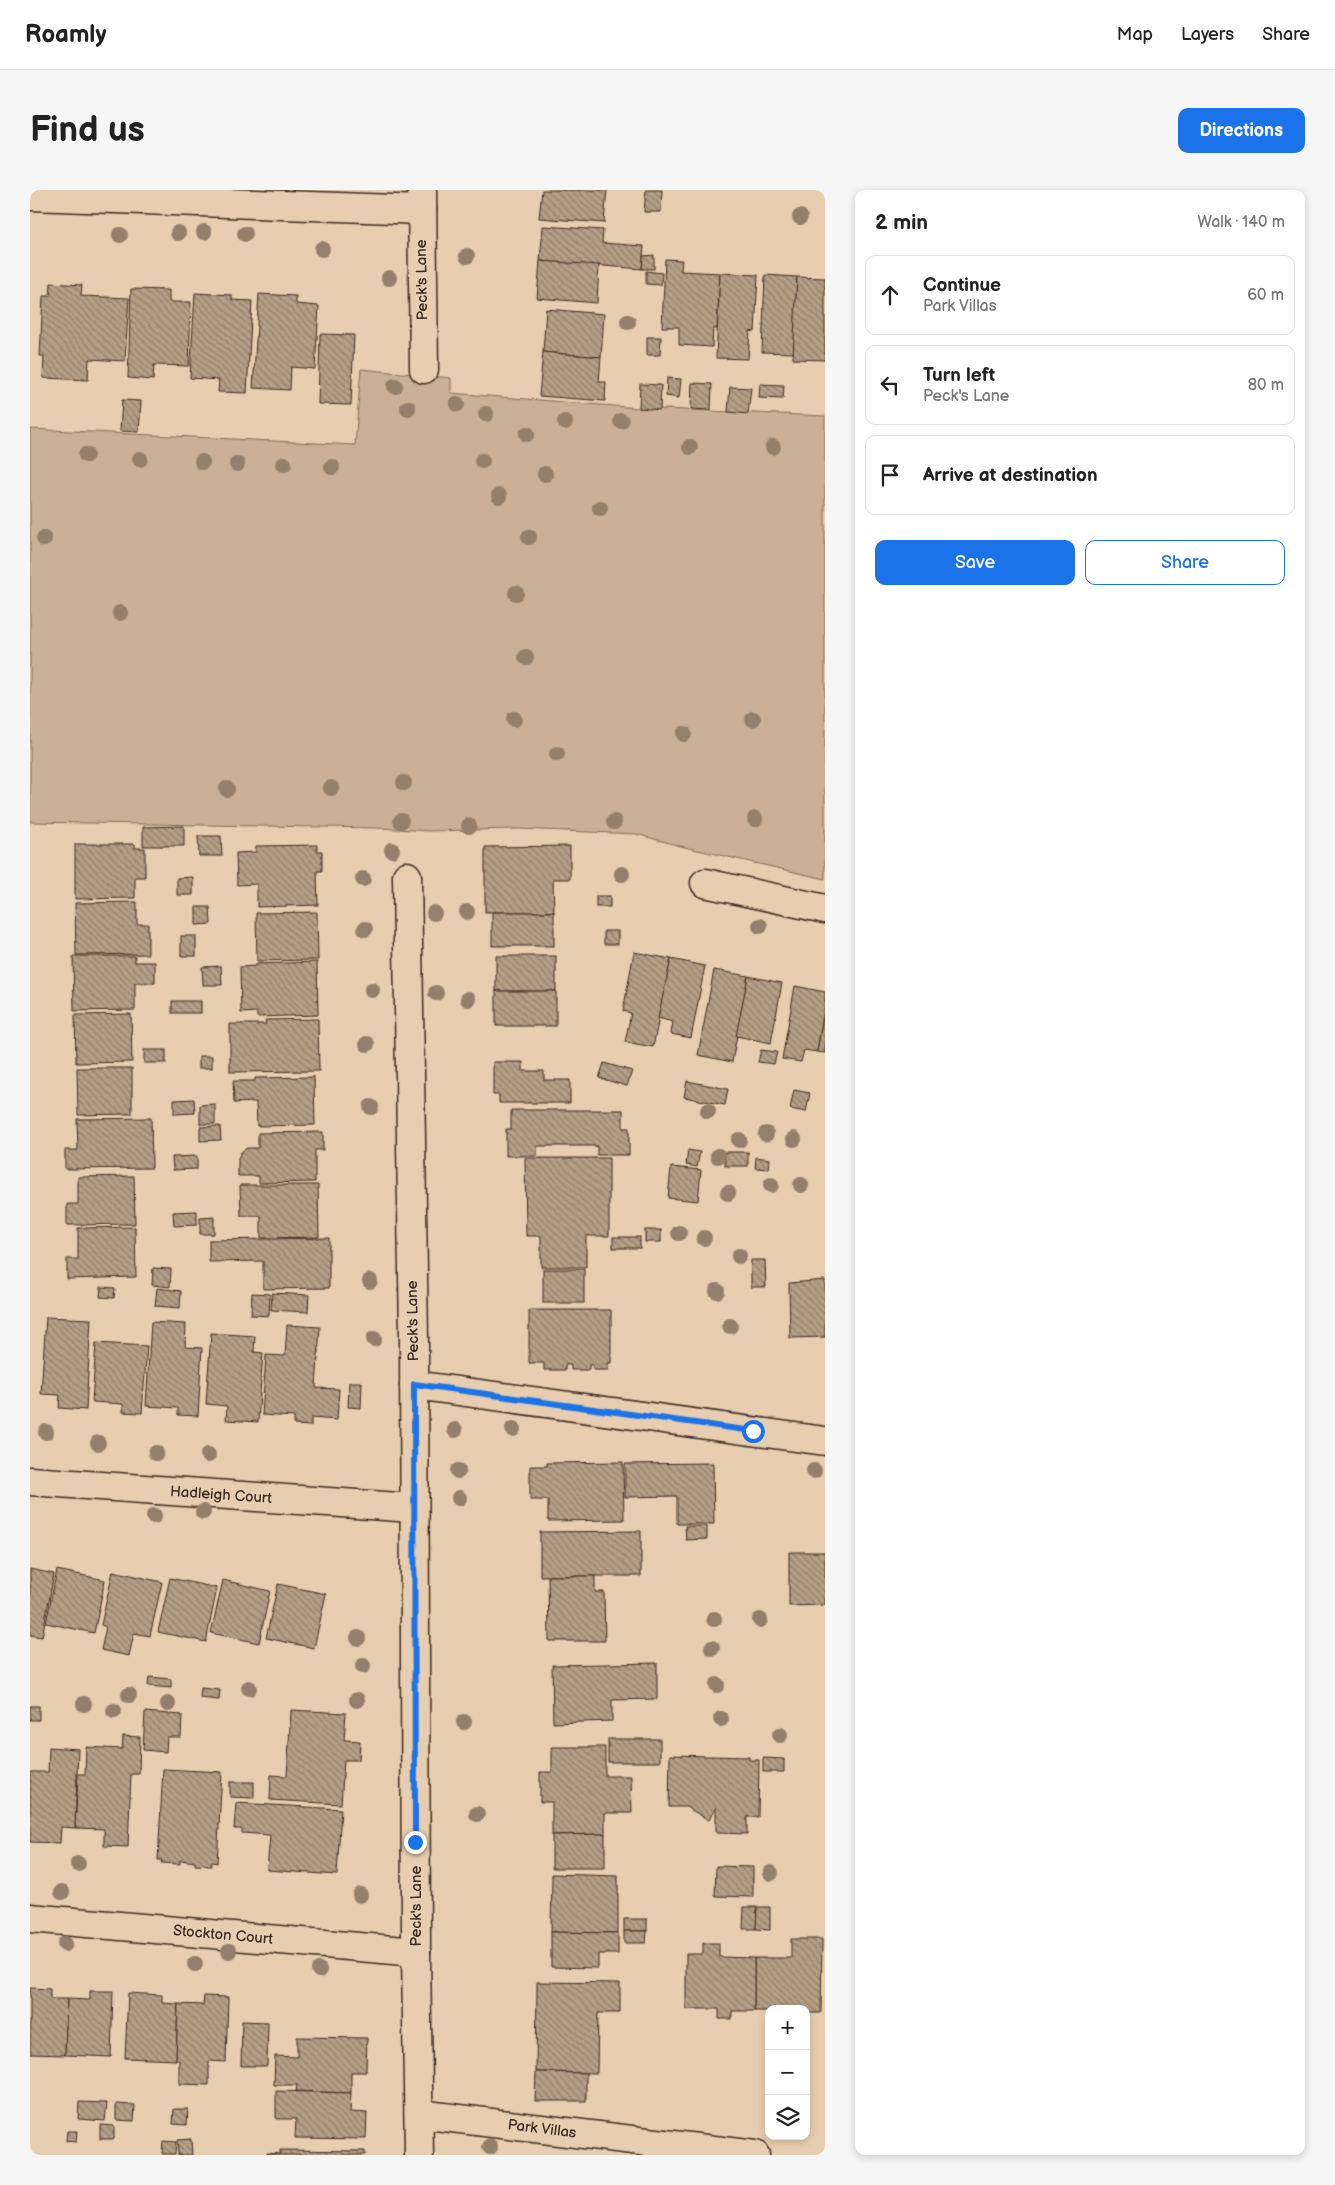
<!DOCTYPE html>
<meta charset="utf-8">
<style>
:root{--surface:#fff;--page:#f6f6f6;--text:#222;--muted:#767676;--line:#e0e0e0;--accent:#1a73e8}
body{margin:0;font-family:"Balsamiq Sans",sans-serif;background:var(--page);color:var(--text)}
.controls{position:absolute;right:15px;bottom:15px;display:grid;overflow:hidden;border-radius:10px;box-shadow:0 2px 8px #0003}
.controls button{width:45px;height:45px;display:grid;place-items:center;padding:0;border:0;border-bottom:1px solid var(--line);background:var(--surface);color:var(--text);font:25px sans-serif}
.stop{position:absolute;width:15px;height:15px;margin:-11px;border:4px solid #1a73e8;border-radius:50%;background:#fff}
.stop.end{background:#1a73e8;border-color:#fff;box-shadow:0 1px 5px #0008}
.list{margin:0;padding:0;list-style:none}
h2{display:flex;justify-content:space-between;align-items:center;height:65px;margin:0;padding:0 20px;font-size:21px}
h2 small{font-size:16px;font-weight:400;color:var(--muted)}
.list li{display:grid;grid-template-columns:32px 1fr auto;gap:15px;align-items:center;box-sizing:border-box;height:80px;margin:0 10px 10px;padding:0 10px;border:1px solid var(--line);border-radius:10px}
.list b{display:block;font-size:19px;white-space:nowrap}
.list p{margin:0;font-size:16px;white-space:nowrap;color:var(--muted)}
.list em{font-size:16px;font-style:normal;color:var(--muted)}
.actions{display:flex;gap:10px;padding:15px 20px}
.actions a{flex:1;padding:11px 0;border:1px solid var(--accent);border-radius:10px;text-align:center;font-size:18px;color:var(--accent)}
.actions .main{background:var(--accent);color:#fff}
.icon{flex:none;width:28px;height:28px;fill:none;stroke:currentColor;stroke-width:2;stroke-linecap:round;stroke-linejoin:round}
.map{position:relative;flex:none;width:795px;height:1965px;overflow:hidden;border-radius:10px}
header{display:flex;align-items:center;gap:30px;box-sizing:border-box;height:70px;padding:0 25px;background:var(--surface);border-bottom:1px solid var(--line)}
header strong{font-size:24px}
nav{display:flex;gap:28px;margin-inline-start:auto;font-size:18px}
.intro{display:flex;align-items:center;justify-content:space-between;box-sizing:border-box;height:120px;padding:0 30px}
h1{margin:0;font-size:35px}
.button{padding:12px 22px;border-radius:10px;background:var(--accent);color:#fff;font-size:18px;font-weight:700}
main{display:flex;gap:30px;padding:0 30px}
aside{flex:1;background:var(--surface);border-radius:10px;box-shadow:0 2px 8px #0003}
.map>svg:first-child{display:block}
.grass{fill:#c9b096;stroke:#826d5a}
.building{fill:url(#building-back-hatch);stroke:#3b2a1e}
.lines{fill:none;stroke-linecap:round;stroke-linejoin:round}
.street-casing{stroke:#3b2a1e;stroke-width:31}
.street{stroke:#e8ceb0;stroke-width:28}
.tree{fill:#947f6a}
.route{stroke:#1a73e8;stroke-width:6}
.labels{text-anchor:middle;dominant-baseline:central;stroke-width:4;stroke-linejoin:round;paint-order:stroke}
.street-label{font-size:15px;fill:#3b2a1e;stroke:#e8ceb0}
</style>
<header>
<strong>Roamly</strong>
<nav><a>Map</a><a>Layers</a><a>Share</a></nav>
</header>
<div class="intro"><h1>Find us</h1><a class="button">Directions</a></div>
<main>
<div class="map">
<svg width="795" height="1965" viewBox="0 0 795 1965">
<defs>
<pattern id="building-back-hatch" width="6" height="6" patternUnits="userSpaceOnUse" patternTransform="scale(1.25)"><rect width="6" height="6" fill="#b49e85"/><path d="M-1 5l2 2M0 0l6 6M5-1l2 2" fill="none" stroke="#94816c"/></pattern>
</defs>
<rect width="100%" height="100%" fill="#e8ceb0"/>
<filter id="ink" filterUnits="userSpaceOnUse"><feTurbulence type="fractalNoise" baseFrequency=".02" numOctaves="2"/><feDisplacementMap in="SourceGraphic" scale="10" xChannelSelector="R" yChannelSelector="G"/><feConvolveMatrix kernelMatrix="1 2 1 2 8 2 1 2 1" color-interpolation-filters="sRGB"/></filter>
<g filter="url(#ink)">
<!-- grass -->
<path class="grass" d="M331,179l90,9v15l188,15 186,8v463l-145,-33 -44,-12 -117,-5 -90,2 -51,-3 -348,-6v-393l325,16z"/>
<!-- building -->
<g class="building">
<path d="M512,0h65l-3,33 -65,-5z"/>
<path d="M616,0h16l-1,22h-17z"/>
<path d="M513,36l60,4 -1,13 42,3 -2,23 -102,-8z"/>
<path d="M624,65v14h-12l1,-13z"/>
<path d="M635,69l17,1 -1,11 39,2 -3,56h-4l-1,18 -33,-2v-18h-17z"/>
<path d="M510,71l59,4 -2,38 -60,-5z"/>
<path d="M616,81l16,2 -1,12 -15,-1z"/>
<path d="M690,83l38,2 -3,57 -5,-1 -2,28 -32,-1z"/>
<path d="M735,85l32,2 -3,76 -32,-1z"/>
<path d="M767,87l28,1v82l-32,-1z"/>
<path d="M21,93l31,2 -1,11 48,2 -4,63 -36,-2 -1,21 -45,-2 1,-22h-4l3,-60h7z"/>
<path d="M101,99l38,1v12h22l-2,64 -35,-1 -1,15 -25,-2z"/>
<path d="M165,103l37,2v5l20,1 -5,92 -29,-1 1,-12 -29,-2z"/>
<path d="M229,104l37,2v8l23,2 -4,63 -24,-2 -1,23 -37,-2z"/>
<path d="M516,119l58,5 -3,43 -58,-5z"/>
<path d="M290,144l34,1 -3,70 -33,-1z"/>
<path d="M617,147h14l-1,18h-13z"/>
<path d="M513,162l58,5 -2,25h7l-1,19 -66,-5z"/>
<path d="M637,188l14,1 -2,19 -13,-2z"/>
<path d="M662,193l20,1 -1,26 -20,-1z"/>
<path d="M610,194l21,1 -1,25 -21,-2z"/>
<path d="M730,194l24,1 -1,14 -24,-1z"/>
<path d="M700,197l21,1 -3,26 -20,-2z"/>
<path d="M92,210l19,1 -2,31 -19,-1z"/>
<path d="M154,636v20h-41v-19z"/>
<path d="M168,646h23l1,20h-23z"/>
<path d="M45,654h60v4h10v29h-10v21l-60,1z"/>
<path d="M287,655v6h5v20h-5l1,34 -61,2v-23l-20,1 -1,-32 20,-1v-6z"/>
<path d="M540,656v33h-17l1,33h-69v-65z"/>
<path d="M163,687v18h-16v-17z"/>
<rect x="566" y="706" width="14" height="11"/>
<path d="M107,712v22h11v30l-72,1 -1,-52z"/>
<path d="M166,717h14l1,17 -15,1z"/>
<path d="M287,722l1,48 -61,1 -1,-48z"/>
<rect x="462" y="722" width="62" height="34"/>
<rect x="574" y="741" width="14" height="13"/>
<rect x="151" y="746" width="15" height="20"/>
<path d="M604,762l37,7 -18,88 -28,-5 6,-29 -8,-2z"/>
<path d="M43,766h62v6h20v21h-20v27l-61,1z"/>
<rect x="466" y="766" width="60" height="35"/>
<path d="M641,769l34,7 -14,72 -20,-4 2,-12 -15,-4z"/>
<path d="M287,772l1,53 -61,2v-5l-16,1 -1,-46 16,-1v-2z"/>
<path d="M191,776l1,19h-19l-1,-18z"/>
<path d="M684,780l34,6 -16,86 -34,-7z"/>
<path d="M718,786l34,7 -11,60 -35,-7z"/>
<path d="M765,796l30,6v13l-8,47 -13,-2 -3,12 -19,-3z"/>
<rect x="466" y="801" width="60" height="35"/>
<rect x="142" y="811" width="29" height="12"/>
<path d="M795,815v48l-8,-1z"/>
<path d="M101,824l1,48 -56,1 -1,-48z"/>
<path d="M288,829l1,52 -89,1v-48h36l-1,-4z"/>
<rect x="114" y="860" width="22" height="13"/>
<path d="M731,860l16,2 -3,12 -16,-2z"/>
<rect x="169" y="866" width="13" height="12"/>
<path d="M463,872h30v9h21v9h26v23h-71v-8h-6z"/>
<path d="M574,873l28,8 -5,15 -28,-8z"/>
<path d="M47,878h55v46l-54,1z"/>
<path d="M284,887l1,48 -58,1 -1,-24 -22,1 -1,-22h22v-3z"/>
<path d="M657,891l41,8 -3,16 -41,-8z"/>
<path d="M764,900l16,3 -4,19 -16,-3z"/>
<path d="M164,909l1,14 -21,1v-14z"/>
<path d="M185,914v20h-15v-19z"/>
<path d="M481,920h112v18h6v27h-32v-9h-60v10h-31v-27h5z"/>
<path d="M121,928l1,50 -87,1v-19h13l-1,-31z"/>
<path d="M190,936l1,14 -21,1v-14z"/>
<path d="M293,942v18h-8v32l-56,1v-7h-21v-18l3,-6 6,-4h11v-15z"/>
<path d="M658,960l12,2 -3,15 -11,-2z"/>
<rect x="695" y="962" width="23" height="14"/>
<path d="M167,966v13l-24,1 -1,-13z"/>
<path d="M726,967l14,2 -1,10 -14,-1z"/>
<path d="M495,968h84v78h-23v31h-45v-31h-15z"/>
<path d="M641,977l30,3 -3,31 -30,-3z"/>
<path d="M104,986l1,48 -68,1v-21h11v-27z"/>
<path d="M210,995h78l1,52 -58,1v-22h-20z"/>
<path d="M167,1021v14l-23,1 -1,-14z"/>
<path d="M184,1027v17h-14v-16z"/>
<path d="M105,1037l1,50 -69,2v-20h11v-31z"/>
<rect x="615" y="1040" width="16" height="12"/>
<rect x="583" y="1047" width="27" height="11"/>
<path d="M299,1048v50l-66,1v-28l-54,1v-22z"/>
<path d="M721,1070h14l1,27h-15z"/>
<path d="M123,1078l18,1 -1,18 -18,-2z"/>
<rect x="513" y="1079" width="41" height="34"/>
<path d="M795,1090v57l-35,1 -1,-55z"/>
<path d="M71,1097l14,1 -1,10 -14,-1z"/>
<path d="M127,1098l24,3 -1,17 -25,-2z"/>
<path d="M222,1103l18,1 -1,22 -18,-1z"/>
<path d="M242,1103l37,2 -1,17 -37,-2z"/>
<path d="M499,1120h82v53h-3v7h-15v-5h-4v5h-18v-5h-6v5h-21v-7h-15z"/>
<path d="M16,1127l45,2 -5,91 -27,-2 1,-13 -19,-1z"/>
<path d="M121,1132l35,2 -1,23 17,1 -4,68 -20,-1v-7l-32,-2z"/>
<path d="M257,1135l33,2 -4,61 23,1 -2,31 -26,-2v8l-17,-1v-8l-32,-2 4,-60 19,1z"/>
<path d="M181,1143l44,3 -1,16 9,1 -5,69 -32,-2 1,-14 -21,-2z"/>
<path d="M66,1153l51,3 -5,67 -19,-1v-8l-31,-2z"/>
<path d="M319,1192h13l-1,26 -13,-1z"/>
<path d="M593,1272l1,58 -76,1v-21h-18v-34h17v-3z"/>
<path d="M683,1273l1,61h-37v-28l-52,1v-33z"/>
<path d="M655,1336h22v13l-21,1z"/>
<path d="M611,1341v45h-101v-44z"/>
<path d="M759,1362h36v53l-36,1z"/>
<path d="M0,1379l24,5 -12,63 -12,-2z"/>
<path d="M27,1380l48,10 -11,53 -48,-10z"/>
<path d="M83,1381l49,11 -12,54 -16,-3 -5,23 -28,-6 5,-23 -5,-2z"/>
<path d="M518,1386h47v16h9l1,49h-56z"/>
<path d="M140,1388l47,10 -11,54 -48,-10z"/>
<path d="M193,1390l47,11 -11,52 -48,-10z"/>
<path d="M248,1394l48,10 -12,54 -48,-10z"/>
<path d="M627,1473v36l-45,1v21l-59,2 -1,-58z"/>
<path d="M119,1487l22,2v9l-23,-2z"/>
<path d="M171,1498l19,2 -1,10 -19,-2z"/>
<rect x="0" y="1516" width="9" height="14"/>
<path d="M261,1520l55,3 -2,27 16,1 -1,19h-15l-3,44 -71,-4 1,-25 16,1z"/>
<path d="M115,1522l37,3 -1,22h-14l-1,15 -23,-2z"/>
<path d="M93,1546l17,1 -1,37h-8l-3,73 -24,-1v-17l-29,-1 3,-54h7l1,-27 36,2z"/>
<rect x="578" y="1549" width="52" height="23"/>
<path d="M19,1557l29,2 -3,79 -14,-1 -1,16 -30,-1v-70h18z"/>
<path d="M522,1557h53v29h26l1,37h-27v21l-53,1v-33h-12v-30h12z"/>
<path d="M640,1565l79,2v3h10l-1,57h-11v17l-31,-1v-26l-7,13 -23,-13h-17z"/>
<path d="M733,1568l21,1v13h-21z"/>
<path d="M133,1579l59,3 -5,91 -5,-1 -1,4 -16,-1v-3l-15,-2v4l-19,-1 1,-3h-4z"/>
<path d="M200,1592h24v16l-24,-1z"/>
<path d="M206,1613l105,6 -4,66 -70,-5 3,-35 -28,-2v-4h-8z"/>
<path d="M575,1644v34h-53v-33z"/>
<path d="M686,1676l37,1v30l-38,-1z"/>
<path d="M522,1684l66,2v57l-67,-1z"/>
<path d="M714,1717h13l-1,22h-13z"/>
<path d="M727,1717h13v23l-14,-1z"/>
<rect x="594" y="1729" width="23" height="12"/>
<path d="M594,1741h23l-1,12h-22z"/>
<path d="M521,1742l67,1v21h-20v14l-47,-1z"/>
<path d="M761,1749h31l-1,74h-15v-4h-37v2h-15v-53h37z"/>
<path d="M673,1753h16v14l35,1v53h-22v8h-13v-10h-33v-55h17z"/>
<path d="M507,1792l83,1v30h-22l-1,60 -61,-1z"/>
<path d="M0,1798l20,1v10h17l-2,56 -35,-1z"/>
<path d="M60,1801h23l-2,66 -46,-2 2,-56 23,1z"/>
<path d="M98,1803l34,2v8l16,1 -2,56 -51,-2z"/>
<path d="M174,1806l24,1 -2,65 -17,-1v24l-30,-1v-24h-3l2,-56 25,1z"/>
<path d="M212,1831l26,1 -1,44h-26z"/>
<path d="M267,1847l70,1 -1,34h-15v21l-55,-2 1,-6h-23l1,-29 22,1z"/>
<path d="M506,1882l50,1v28h-51z"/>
<path d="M246,1901l75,2 -1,19 17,1 -1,26 -71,-1 1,-19h-20z"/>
<path d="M49,1912l28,1 -2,18 -27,-2z"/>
<path d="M86,1914l19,1 -1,16 -18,-1z"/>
<path d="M144,1919h14l-1,16 -14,-1z"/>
<path d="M70,1935l14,1v13h-14z"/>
<path d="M37,1941h10l-1,11 -10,-1z"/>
<path d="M161,1949l1,16h-14l-1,-15z"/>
<path d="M133,1951l13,1 -1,12h-13z"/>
<path d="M250,1960l85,1v4h-98v-2l13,1z"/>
</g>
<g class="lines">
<!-- street casing -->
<g class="street-casing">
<g id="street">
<path d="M392,0l2,179"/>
<path d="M0,6l392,14"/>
<path d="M377,686l7,463 2,613 3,203"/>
<path d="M675,693l120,26"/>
<path d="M384,1195l411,56"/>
<path d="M0,1291l383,27"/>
<path d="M0,1728l386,34"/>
<path d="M389,1924l336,41"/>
</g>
</g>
<!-- street -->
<use href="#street" class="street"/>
</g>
<!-- trees -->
<g class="tree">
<circle cx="770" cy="27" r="8"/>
<circle cx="174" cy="42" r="8"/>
<circle cx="148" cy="43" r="8"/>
<circle cx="215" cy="44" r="8"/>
<circle cx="90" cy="45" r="8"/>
<circle cx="292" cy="59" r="8"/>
<circle cx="437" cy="66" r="8"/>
<circle cx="359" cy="88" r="8"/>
<circle cx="598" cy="132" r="8"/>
<circle cx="365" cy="196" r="8"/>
<circle cx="427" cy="214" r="8"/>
<circle cx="378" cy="218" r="8"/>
<circle cx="456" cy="224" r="8"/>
<circle cx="591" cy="231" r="8"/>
<circle cx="535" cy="232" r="8"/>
<circle cx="497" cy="244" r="8"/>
<circle cx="660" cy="257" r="8"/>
<circle cx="743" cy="257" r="8"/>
<circle cx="56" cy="265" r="8"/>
<circle cx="110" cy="269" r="8"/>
<circle cx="452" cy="271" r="8"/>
<circle cx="172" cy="272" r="8"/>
<circle cx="207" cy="274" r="8"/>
<circle cx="254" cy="274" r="8"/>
<circle cx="302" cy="277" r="8"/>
<circle cx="515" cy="284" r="8"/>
<circle cx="469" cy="306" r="8"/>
<circle cx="570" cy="318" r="8"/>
<circle cx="499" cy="347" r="8"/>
<circle cx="14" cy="349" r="8"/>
<circle cx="486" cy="403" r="8"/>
<circle cx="90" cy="423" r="8"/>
<circle cx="496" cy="467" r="8"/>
<circle cx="484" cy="529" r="8"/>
<circle cx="723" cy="529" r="8"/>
<circle cx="654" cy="544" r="8"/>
<circle cx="527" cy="564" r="8"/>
<circle cx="374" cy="593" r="8"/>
<circle cx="301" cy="598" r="8"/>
<circle cx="197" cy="599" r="8"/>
<circle cx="725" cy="629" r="8"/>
<circle cx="371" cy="631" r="8"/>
<circle cx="584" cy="632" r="8"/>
<circle cx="439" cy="636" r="8"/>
<circle cx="362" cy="660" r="8"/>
<circle cx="592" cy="684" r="8"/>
<circle cx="333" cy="689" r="8"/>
<circle cx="437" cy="722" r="8"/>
<circle cx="404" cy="723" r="8"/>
<circle cx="730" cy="736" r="8"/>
<circle cx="335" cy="739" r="8"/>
<circle cx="342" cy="800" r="8"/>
<circle cx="406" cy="803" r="8"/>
<circle cx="438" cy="809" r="8"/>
<circle cx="337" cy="854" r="8"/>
<circle cx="341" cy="917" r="8"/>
<circle cx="678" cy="921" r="8"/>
<circle cx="736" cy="944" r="8"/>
<circle cx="764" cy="949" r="8"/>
<circle cx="709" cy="950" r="8"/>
<circle cx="688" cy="966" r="8"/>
<circle cx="741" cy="995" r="8"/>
<circle cx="771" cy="995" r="8"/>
<circle cx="698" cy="1003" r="8"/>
<circle cx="649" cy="1043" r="8"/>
<circle cx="674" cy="1048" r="8"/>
<circle cx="709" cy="1066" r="8"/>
<circle cx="340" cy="1091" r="8"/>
<circle cx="687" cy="1101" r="8"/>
<circle cx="700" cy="1136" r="8"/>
<circle cx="344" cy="1149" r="8"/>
<circle cx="483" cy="1239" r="8"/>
<circle cx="425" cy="1240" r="8"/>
<circle cx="16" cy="1242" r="8"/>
<circle cx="68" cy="1253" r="8"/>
<circle cx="126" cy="1263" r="8"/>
<circle cx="178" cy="1265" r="8"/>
<circle cx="428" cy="1281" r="8"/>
<circle cx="784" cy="1281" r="8"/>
<circle cx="429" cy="1308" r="8"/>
<circle cx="173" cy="1322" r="8"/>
<circle cx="124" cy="1326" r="8"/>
<circle cx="684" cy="1429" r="8"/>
<circle cx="730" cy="1430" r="8"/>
<circle cx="328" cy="1448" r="8"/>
<circle cx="682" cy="1458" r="8"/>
<circle cx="333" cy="1476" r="8"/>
<circle cx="687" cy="1495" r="8"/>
<circle cx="219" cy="1498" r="8"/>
<circle cx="99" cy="1505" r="8"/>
<circle cx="327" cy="1510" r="8"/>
<circle cx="54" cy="1514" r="8"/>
<circle cx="138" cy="1514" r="8"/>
<circle cx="84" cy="1521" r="8"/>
<circle cx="691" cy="1529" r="8"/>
<circle cx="434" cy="1532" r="8"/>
<circle cx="750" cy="1545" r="8"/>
<circle cx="447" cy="1624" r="8"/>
<circle cx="48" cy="1674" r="8"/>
<circle cx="741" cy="1683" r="8"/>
<circle cx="32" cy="1702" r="8"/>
<circle cx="330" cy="1705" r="8"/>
<circle cx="35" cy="1754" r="8"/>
<circle cx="199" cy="1761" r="8"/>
<circle cx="165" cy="1774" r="8"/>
<circle cx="289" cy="1780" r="8"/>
<circle cx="460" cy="1957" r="8"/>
</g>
</g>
<g class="lines" filter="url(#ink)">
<!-- route -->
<path class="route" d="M385,1652l-1,-458 339,47"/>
</g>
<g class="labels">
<!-- street labels -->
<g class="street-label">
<text transform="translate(392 90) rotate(-91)">Peck's Lane</text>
<text transform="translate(383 1131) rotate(-91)">Peck's Lane</text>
<text transform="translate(191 1305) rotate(4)">Hadleigh Court</text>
<text transform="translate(386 1716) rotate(-90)">Peck's Lane</text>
<text transform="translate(193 1745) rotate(5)">Stockton Court</text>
<text transform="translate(512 1939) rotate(7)">Park Villas</text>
</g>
</g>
</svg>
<div class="controls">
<button>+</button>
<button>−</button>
<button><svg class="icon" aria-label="layers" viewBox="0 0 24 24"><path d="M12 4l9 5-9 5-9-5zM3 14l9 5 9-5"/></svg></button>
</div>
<div class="stop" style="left:723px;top:1241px"></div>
<div class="stop end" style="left:385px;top:1652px"></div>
</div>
<aside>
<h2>2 min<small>Walk · 140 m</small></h2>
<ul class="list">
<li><svg class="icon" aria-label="ahead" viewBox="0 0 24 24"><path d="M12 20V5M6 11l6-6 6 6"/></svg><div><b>Continue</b><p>Park Villas</p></div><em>60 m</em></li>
<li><svg class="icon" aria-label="left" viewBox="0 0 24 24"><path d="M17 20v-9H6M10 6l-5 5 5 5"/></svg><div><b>Turn left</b><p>Peck's Lane</p></div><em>80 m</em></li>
<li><svg class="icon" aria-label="arrive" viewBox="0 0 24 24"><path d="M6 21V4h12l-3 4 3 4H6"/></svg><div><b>Arrive at destination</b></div></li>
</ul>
<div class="actions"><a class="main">Save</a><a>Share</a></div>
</aside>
</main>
